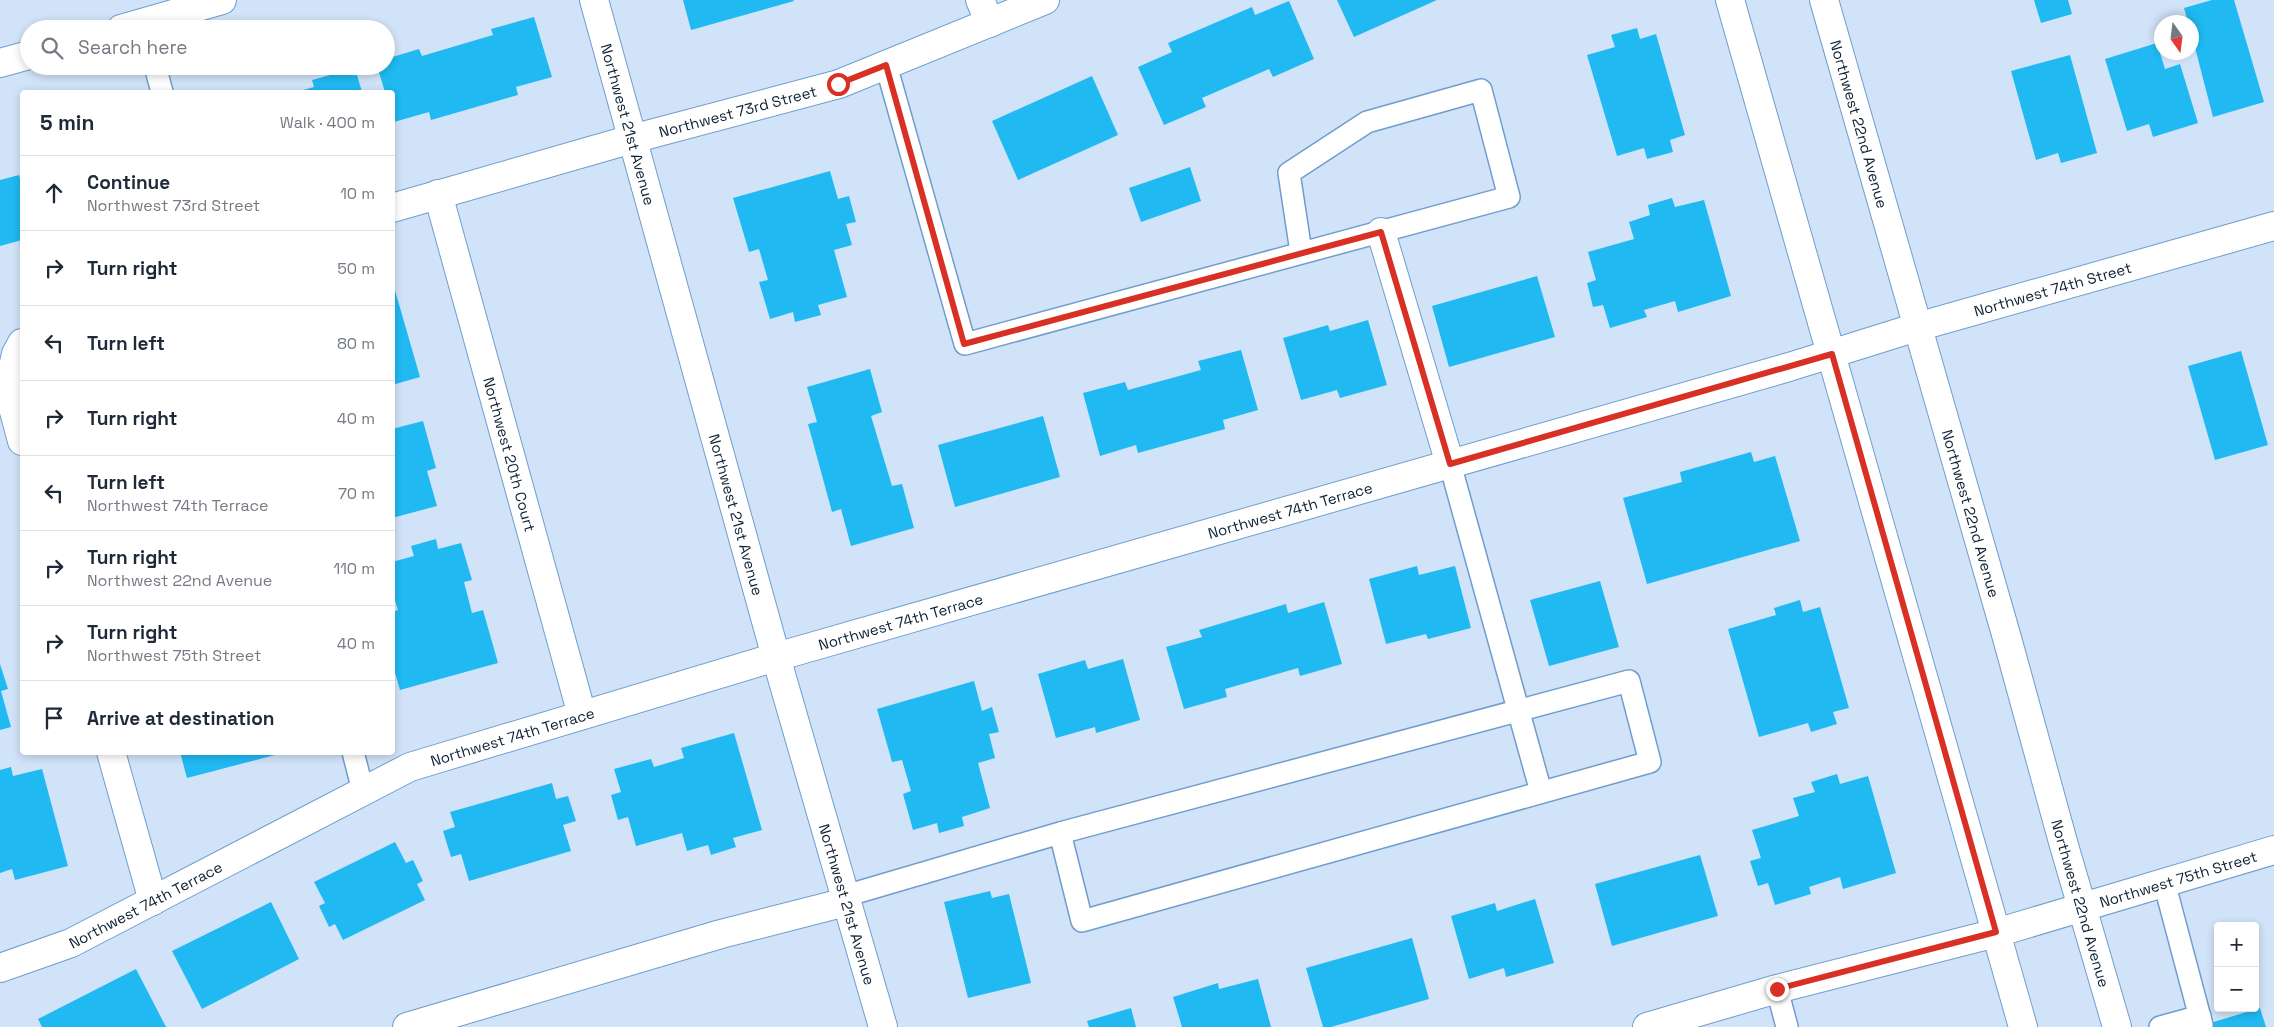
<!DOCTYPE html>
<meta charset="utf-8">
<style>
:root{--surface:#fff;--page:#f6f6f7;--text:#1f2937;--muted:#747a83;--line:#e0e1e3}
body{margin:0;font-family:"Space Grotesk",sans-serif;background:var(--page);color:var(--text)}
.controls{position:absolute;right:15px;bottom:15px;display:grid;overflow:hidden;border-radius:5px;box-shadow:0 2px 8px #0003}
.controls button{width:45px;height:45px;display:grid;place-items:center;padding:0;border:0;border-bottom:1px solid var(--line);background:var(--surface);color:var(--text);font:25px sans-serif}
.compass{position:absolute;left:2154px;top:15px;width:45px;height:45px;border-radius:50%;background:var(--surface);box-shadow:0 2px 8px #0003;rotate:166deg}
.stop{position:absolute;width:15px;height:15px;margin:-11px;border:4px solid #d93025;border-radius:50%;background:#fff}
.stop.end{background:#d93025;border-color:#fff;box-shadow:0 1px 5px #0008}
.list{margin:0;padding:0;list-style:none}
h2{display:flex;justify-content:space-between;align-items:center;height:65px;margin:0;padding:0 20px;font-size:21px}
h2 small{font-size:16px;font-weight:400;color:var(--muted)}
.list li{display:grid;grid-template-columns:32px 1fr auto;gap:15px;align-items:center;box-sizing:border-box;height:75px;padding:0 20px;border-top:1px solid var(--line)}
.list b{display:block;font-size:19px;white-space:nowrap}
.list p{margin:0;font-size:16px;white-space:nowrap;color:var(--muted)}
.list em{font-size:16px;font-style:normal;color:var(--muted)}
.icon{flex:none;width:28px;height:28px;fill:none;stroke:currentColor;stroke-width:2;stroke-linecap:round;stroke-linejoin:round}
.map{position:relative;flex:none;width:2274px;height:1027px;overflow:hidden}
.search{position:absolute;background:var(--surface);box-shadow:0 2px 8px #0003;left:20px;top:20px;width:375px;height:55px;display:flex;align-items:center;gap:12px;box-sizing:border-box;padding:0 18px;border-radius:28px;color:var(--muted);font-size:19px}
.panel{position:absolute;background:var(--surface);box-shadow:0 2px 8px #0003;left:20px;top:90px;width:375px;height:665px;border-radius:5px}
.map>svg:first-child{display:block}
.building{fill:#20b9f2}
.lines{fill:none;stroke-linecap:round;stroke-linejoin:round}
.service-casing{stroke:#6f9dcd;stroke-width:24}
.minor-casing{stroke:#6f9dcd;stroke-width:30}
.tertiary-casing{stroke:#6f9dcd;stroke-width:30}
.secondary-casing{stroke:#6f9dcd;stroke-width:30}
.service{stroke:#fff;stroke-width:21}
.minor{stroke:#fff;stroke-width:28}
.tertiary{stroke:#fff;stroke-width:28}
.secondary{stroke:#fff;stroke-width:28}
.route{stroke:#d93025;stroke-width:6}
.labels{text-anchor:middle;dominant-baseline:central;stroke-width:4;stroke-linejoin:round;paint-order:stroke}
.street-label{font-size:15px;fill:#0e2033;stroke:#d1e3f8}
</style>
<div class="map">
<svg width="2274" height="1027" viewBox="0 0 2274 1027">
<rect width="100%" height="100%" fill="#d1e3f8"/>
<!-- building -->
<g class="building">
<path d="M683,0h110l1,1 -103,29z"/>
<path d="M1337,0h100l-83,37z"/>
<path d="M2034,0h34l4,14 -31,9z"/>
<path d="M2212,0h22l30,102 -51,15 -21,-81v-14h-4l-4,-14z"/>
<path d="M1289,1l25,58 -41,18 -4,-8 -67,29 4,9 -42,18 -26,-58 34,-15 -4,-9 84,-36 3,8z"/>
<path d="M534,17l18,60 -36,10 2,8 -87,25 -2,-8 -35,10 -2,-30h-7l-8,-26h9v-7l33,-10 3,7 71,-21 -2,-6z"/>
<path d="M1637,28l3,11 16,-5 29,101 -15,5 3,12 -26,7 -3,-11 -27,8 -30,-101 28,-8 -4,-12z"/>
<path d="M2157,43l8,26 15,-5 18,59 -45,14 -4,-13 -22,7 -22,-72z"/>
<path d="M2070,55l27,98 -36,10 -3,-10 -22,7 -25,-89z"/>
<path d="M355,68l7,24h-66l18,-5 -2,-7z"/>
<path d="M1092,76l26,59 -100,45 -26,-59z"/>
<path d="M1190,167l11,34 -60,21 -12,-34z"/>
<path d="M830,171l8,28 11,-3 7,26 -10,2 6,21 -18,5 13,47 -29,8 3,10 -26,7 -2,-10 -23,7 -11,-37 9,-2 -9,-31 -10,3 -16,-54z"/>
<path d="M19,175l3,13v52l-22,6v-66z"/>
<path d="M1672,198l3,9 29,-7 27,96 -53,16 -3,-11 -31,9 3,7 -37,11 -7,-23 -10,2 -6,-24 9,-3 -8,-28 46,-13 -5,-17 21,-7 -2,-10z"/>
<path d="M1537,276l18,61 -106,30 -17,-61z"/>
<path d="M392,280l28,97 -28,8z"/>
<path d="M1368,320l19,65 -47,13 -3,-8 -36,10 -18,-62 45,-13 2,6z"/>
<path d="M1241,350l17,60 -35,10 2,9 -87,24 -2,-8 -36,11 -17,-63 42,-11 3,8 73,-20 -3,-9z"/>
<path d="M2241,351l27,94 -53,15 -27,-94z"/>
<path d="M870,369l12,43 -11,4 21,70 10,-2 12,44 -63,18 -10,-37 -9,3 -24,-88 9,-2 -10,-35z"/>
<path d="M1043,416l17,61 -105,30 -17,-62z"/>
<path d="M423,421l13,47 -9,3 10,35 -45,12v-89z"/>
<path d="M1751,452l3,10 21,-6 25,85 -153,43 -24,-86 59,-16 -2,-10z"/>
<path d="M436,539l2,10 23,-6 11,37 -8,2 8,31 11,-3 15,53 -98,27 -8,-28v-50l6,-2 -6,-19v-29l22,-6 -3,-10z"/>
<path d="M1417,566l2,9 36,-9 16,62 -43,11 -2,-5 -40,10 -17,-65z"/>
<path d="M1600,581l19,66 -70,19 -19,-66z"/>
<path d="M1800,600l3,12 17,-5 29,101 -16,4 4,12 -26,8 -3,-9 -49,14 -31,-108 48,-14 -2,-7z"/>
<path d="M1324,602l18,62 -42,12 -2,-8 -73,21 2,8 -43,12 -18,-62 36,-10 -3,-7 87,-26 2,9z"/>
<path d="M1123,659l17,61 -44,13 -1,-6 -39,11 -18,-64 47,-14 3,9z"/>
<path d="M0,664l8,25 -7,2 10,36 -11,3z"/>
<path d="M974,681l8,30 10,-4 7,25 -10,2 6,24 -17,5 12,45 -28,9 2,9 -25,7 -2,-10 -24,7 -10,-36 8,-3 -9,-31 -10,2 -15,-53z"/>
<path d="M734,733l28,97 -29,8 3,9 -25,8 -3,-10 -21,6 -5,-18 -46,13 -8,-29 -10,3 -7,-25 10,-3 -7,-23 37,-10 3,8 30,-9 -3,-10z"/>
<path d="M180,752h94l1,3 -88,23z"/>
<path d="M11,767l2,9 29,-7 26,97 -53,14 -3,-11 -12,4v-103z"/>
<path d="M1837,774l3,10 28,-8 28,97 -53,16 -3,-12 -31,10 2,7 -36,11 -7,-22 -10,3 -8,-25 11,-3 -9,-28 47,-14 -6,-18 22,-6 -4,-10z"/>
<path d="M552,783l4,16 12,-3 8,25 -13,4 8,26 -102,30 -8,-27 -10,3 -8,-26 12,-4 -5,-15z"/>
<path d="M395,842l11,21 7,-3 10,21 -6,3 8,16 -82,40 -8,-16 -6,3 -10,-21 6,-3 -11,-21z"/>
<path d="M1700,855l18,61 -106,30 -17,-62z"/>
<path d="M990,891l2,7 17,-4 22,89 -63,15 -24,-96z"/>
<path d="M1535,899l19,64 -48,14 -2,-9 -35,11 -18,-63 44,-13 2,8z"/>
<path d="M271,902l28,57 -97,50 -30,-58z"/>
<path d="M1412,938l17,61 -98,28h-8l-17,-59z"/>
<path d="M136,969l30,58h-124l-4,-8z"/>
<path d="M1258,979l13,48h-89l-9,-30 45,-14 1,6z"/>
<path d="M1131,1008l5,19h-47l-2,-6z"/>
<path d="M2260,1008l6,19h-69z"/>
</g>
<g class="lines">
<!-- service casing -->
<g class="service-casing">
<g id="service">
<path d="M886,65l79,279 544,-147 -28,-107 -114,32 -78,51 12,79"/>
<path d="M155,66l7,26"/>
<path d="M1450,464l91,328"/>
<path d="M353,752l10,39"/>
<path d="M2164,882l38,143"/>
<path d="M845,896l215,-63 569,-152 21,81 -568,159 -22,-88"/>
<path d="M1777,989l10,38"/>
<path d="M2160,1027l40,-11"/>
</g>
</g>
<!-- minor casing -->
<g class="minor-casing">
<g id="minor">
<path id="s1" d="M594,0l182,657 107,370"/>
<path d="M980,0l10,23"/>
<path d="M121,29l101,-29"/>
<path d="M0,63l29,-8"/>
<path id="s2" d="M438,194l144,521"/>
<path id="s3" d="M392,208l240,-69 207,-55 206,-84"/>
<path d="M1381,232l69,232"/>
<path d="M22,343l-6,11 -8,35 14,52"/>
<path d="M111,752l42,149"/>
<path id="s4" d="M1996,933l278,-83"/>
<path id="s5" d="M0,968l71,-25 339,-176 366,-110 1013,-290 128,-40 357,-101"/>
<path d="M407,1027l314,-93 125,-32"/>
</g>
</g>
<!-- tertiary casing -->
<g class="tertiary-casing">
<path id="tertiary" d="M1647,1027l130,-38 219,-56"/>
</g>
<!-- secondary casing -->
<g class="secondary-casing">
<g id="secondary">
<path d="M1730,0l293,1027"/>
<path id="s6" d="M1824,0l183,638 56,204 54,185"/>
</g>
</g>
<!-- service -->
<use href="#service" class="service"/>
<!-- minor -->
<use href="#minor" class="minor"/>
<!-- tertiary -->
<use href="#tertiary" class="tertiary"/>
<!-- secondary -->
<use href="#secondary" class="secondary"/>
</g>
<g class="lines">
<!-- route -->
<path class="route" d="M838,84l48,-19 78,279 417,-112 69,232 382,-110 164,578 -219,57"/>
</g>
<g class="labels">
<!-- street labels -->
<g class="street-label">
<text stroke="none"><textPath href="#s3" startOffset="359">Northwest 73rd Street</textPath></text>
<text stroke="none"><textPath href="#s1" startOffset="129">Northwest 21st Avenue</textPath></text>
<text stroke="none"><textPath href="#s6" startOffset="129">Northwest 22nd Avenue</textPath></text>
<text stroke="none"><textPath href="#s5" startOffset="2168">Northwest 74th Street</textPath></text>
<text stroke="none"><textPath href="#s2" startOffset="270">Northwest 20th Court</textPath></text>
<text stroke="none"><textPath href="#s5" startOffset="1374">Northwest 74th Terrace</textPath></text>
<text stroke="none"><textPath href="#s6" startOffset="534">Northwest 22nd Avenue</textPath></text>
<text stroke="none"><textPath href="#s1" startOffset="534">Northwest 21st Avenue</textPath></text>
<text stroke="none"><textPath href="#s5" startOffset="969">Northwest 74th Terrace</textPath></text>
<text stroke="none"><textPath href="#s5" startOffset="564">Northwest 74th Terrace</textPath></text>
<text stroke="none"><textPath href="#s4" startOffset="190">Northwest 75th Street</textPath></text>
<text stroke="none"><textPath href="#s6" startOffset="939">Northwest 22nd Avenue</textPath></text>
<text stroke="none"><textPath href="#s5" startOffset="159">Northwest 74th Terrace</textPath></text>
<text stroke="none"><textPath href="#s1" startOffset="939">Northwest 21st Avenue</textPath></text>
</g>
</g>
</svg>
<div class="controls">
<button>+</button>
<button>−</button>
</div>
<svg class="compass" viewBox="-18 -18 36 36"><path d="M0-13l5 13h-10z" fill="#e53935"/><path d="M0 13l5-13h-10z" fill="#747a83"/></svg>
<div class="stop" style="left:838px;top:84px"></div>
<div class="stop end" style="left:1777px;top:989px"></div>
<div class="search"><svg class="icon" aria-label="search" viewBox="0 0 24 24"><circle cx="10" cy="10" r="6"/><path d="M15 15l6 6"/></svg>Search here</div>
<section class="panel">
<h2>5 min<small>Walk · 400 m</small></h2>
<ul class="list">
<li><svg class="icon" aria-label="ahead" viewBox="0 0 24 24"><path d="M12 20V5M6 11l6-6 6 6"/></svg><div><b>Continue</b><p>Northwest 73rd Street</p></div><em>10 m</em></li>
<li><svg class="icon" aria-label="right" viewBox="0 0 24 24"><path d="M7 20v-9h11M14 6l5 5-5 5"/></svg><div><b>Turn right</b></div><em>50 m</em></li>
<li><svg class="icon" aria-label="left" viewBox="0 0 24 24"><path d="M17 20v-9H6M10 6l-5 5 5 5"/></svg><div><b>Turn left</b></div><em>80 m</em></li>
<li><svg class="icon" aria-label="right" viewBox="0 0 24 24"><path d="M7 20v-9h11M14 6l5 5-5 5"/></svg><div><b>Turn right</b></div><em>40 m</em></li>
<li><svg class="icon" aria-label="left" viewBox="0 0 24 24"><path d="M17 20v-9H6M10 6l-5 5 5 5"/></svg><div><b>Turn left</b><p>Northwest 74th Terrace</p></div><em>70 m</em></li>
<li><svg class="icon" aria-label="right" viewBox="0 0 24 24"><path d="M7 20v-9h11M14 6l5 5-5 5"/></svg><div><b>Turn right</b><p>Northwest 22nd Avenue</p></div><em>110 m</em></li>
<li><svg class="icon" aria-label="right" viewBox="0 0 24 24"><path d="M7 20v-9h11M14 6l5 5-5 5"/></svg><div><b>Turn right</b><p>Northwest 75th Street</p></div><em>40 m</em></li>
<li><svg class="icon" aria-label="arrive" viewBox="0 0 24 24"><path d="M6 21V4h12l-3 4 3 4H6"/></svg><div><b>Arrive at destination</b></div></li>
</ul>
</section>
</div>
